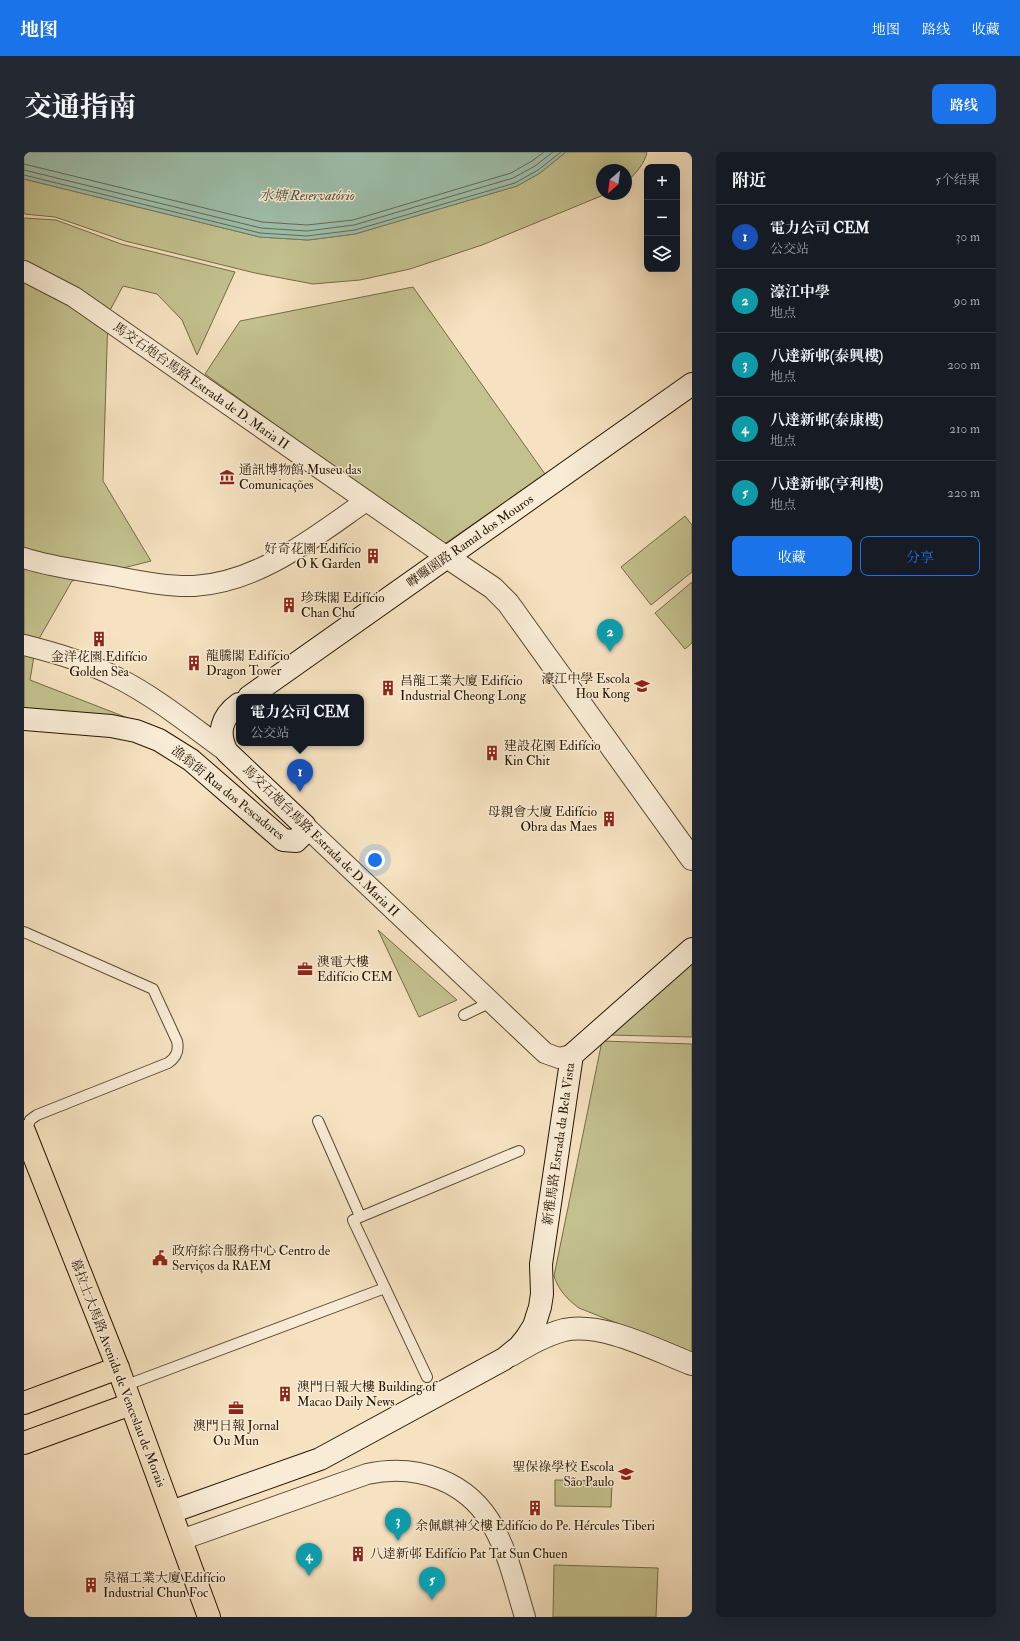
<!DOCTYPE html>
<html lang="zh">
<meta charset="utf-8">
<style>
:root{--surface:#171b24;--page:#242831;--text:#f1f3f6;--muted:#9ea1a6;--line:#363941;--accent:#1a73e8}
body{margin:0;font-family:"IM FELL Double Pica","Noto Serif SC",serif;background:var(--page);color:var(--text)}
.controls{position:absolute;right:12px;top:12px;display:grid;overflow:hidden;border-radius:8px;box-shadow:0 4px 16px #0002}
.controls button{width:36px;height:36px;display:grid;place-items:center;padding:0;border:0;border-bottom:1px solid var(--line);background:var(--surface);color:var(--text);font:20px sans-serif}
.compass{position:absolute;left:572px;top:12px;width:36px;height:36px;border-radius:50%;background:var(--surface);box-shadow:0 4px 16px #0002;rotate:208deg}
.you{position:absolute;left:351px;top:708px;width:14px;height:14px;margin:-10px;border:3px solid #fff;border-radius:50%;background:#1a73e8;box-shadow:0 0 0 6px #1a73e833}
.badge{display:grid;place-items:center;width:26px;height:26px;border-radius:50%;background:var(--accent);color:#fff;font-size:13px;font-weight:700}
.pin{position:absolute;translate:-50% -33px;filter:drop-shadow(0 1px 2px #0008)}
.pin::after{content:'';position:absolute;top:21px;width:14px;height:12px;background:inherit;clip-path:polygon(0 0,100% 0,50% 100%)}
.popup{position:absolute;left:212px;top:542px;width:128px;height:52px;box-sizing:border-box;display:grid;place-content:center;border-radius:8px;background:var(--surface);filter:drop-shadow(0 1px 3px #0005);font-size:13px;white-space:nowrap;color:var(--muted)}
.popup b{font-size:15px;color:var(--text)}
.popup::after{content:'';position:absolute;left:50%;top:100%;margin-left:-8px;border:8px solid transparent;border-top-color:var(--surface)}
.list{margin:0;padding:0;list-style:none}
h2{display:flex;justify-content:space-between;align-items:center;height:52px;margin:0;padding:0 16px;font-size:17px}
h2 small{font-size:13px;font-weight:400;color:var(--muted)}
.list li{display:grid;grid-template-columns:26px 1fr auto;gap:12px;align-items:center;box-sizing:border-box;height:64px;padding:0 16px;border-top:1px solid var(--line)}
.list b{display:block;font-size:15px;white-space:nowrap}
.list p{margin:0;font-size:13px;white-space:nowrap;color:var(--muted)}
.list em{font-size:13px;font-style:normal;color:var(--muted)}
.actions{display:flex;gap:8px;padding:12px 16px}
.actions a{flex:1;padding:9px 0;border:1px solid var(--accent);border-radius:8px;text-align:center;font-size:14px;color:var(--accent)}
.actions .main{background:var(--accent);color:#fff}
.icon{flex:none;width:22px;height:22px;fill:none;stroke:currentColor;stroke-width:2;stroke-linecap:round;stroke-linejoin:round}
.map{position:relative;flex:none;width:668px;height:1465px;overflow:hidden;border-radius:8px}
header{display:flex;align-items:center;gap:24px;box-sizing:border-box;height:56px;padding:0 20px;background:var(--accent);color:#fff}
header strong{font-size:19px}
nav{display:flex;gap:22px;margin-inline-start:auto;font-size:14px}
.intro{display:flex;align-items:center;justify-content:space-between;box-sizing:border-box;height:96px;padding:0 24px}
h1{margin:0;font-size:28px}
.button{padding:10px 18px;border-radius:8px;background:var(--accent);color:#fff;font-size:14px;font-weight:700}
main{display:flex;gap:24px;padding:0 24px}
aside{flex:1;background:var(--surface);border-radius:8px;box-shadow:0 4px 16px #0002}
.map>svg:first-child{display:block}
.green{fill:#c3c18e;stroke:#756b47}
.water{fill:#9ebfac;stroke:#6e7b67}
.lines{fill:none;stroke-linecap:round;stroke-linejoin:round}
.shore{stroke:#626a56;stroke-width:1}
.service-casing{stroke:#5b4830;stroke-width:12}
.minor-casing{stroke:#5b4830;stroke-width:22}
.tertiary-casing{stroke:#5b4830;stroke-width:24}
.secondary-casing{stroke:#271500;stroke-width:24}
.primary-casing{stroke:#271500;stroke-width:24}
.service{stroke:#f9ecd6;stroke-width:10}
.minor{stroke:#f9ecd6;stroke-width:20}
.tertiary{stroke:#f9ecd6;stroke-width:22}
.secondary{stroke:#f9ecd6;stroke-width:22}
.primary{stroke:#f6e2c0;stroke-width:22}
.labels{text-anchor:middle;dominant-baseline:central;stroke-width:3;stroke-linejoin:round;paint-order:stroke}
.street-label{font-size:13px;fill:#271500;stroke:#f9ecd6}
.poi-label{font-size:13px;fill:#271500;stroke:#f9ecd6;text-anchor:start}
.water-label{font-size:14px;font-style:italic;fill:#51503c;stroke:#f9ecd6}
</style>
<header>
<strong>地图</strong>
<nav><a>地图</a><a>路线</a><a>收藏</a></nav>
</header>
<div class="intro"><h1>交通指南</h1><a class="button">路线</a></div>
<main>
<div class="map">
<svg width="668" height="1465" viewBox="0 0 668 1465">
<rect width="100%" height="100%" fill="#f6e2c0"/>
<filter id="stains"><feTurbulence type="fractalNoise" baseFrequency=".005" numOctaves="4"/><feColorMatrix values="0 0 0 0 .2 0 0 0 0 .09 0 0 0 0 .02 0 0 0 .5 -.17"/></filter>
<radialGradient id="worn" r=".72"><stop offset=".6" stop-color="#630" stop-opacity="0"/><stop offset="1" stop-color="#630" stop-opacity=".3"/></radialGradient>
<!-- green -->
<g class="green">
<path d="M542,0h81c-2,11 -12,23 -21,30v-12h-24v24h4l-124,51 -72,24 -50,11 -47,4 -58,-11 -130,-32 -70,-24 -31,-3v-35l236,58 48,3 47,-6 162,-48 23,-13z"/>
<path d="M0,66l32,2 65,24 114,28 -38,83 -15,-35 -25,-26 -34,-8 -15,28 -5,167 48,80 -79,20 -36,63 -6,36 103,40 -109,-12z"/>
<path d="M389,135l132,187 -102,71 -238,-171 35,-53z"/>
<path d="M661,364l7,9v47l-41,33 -30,-38z"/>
<path d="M668,430v61l-7,6 -30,-36z"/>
<path d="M354,778l79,70 -38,17z"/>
<path d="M668,807v78l-84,-2z"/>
<path d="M578,889l90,3v309l-113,-45c-12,-9 -20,-17 -25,-32z"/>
<path d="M531,1328l57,1 -1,26 -56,-1z"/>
<path d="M530,1413l104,3 -2,49h-103z"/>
</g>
<!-- water -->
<path class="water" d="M0,0h542l-26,21 -23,13 -162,48 -47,6 -48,-3 -236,-58z"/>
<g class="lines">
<!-- shore -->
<g class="shore">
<path d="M0,12l238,58 45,3 46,-5 158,-47 21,-12 12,-9"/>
<path d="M0,18l237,58 46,3 47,-6 159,-47 22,-12 18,-14"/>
<path d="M0,23l236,58 47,3 48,-6 160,-47 23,-13 23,-18"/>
</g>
<!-- service casing -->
<g class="service-casing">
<g id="service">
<path d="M0,780l129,57 24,52c2,9 0,16 -9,22l-131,52 -7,5 -4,13"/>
<path d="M440,863l27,-13"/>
<path d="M294,969l42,95"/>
<path d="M403,1225l-74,-157 166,-69"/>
<path d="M100,1234l261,-98"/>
</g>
</g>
<!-- minor casing -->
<g class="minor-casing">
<g id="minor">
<path d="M0,119l50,26 373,260"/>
<path d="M0,406c27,9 55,12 83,17 28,5 58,12 87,11 66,-4 120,-49 172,-85"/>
<path d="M0,493c31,8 63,17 92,32 40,20 75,49 111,75"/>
<path d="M280,673l241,228 14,5 13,-3"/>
<path d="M157,1388l186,-66c50,-11 102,7 127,54 15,27 22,60 31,89"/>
</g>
</g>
<!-- tertiary casing -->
<g class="tertiary-casing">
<g id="tertiary">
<path d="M423,405l46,31 15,15 184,256"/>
<path d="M487,1203c17,-10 34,-20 53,-25 39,-8 91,20 128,34"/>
</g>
</g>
<!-- secondary casing -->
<g class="secondary-casing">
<g id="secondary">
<path d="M225,545l443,-313"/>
<path d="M0,567l87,7 25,5 23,9 32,20 92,80 13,1 6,-6 2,-10 -77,-73c-10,-19 -6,-35 12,-48"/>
<path d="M147,1360l149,-53 184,-100 15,-12 8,-10 7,-11 6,-19 2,-13 -1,-30 31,-209 120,-106"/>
</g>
</g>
<!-- primary casing -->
<g class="primary-casing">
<g id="primary">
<path d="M0,979l94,237 91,249"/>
<path d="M0,1251l94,-35"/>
<path d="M0,1291l107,-39"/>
</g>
</g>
<!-- service -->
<use href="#service" class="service"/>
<!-- minor -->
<use href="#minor" class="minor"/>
<!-- tertiary -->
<use href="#tertiary" class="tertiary"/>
<!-- secondary -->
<use href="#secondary" class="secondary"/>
<!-- primary -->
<use href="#primary" class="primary"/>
</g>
<!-- icons -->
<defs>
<g id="museum-bare" transform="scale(1.2)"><path d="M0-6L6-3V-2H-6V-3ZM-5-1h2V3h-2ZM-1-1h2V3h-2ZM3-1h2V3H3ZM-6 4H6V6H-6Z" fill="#8f2418" stroke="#f9ecd6" stroke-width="2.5" paint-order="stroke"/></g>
<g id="building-bare" transform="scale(1.2)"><path d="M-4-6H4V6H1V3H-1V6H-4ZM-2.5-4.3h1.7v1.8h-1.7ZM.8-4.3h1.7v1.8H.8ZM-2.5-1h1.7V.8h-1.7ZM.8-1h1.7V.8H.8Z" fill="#8f2418" stroke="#f9ecd6" stroke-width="2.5" paint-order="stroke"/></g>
<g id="school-bare" transform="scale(1.2)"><path d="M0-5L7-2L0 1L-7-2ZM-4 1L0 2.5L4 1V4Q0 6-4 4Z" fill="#8f2418" stroke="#f9ecd6" stroke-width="2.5" paint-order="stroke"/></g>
<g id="office-bare" transform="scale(1.2)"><path d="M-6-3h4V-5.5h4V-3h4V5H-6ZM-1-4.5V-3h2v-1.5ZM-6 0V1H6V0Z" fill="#8f2418" stroke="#f9ecd6" stroke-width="2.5" paint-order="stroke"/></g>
<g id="civic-bare" transform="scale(1.2)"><path d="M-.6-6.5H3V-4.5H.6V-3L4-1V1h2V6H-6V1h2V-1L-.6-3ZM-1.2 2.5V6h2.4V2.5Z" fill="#8f2418" stroke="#f9ecd6" stroke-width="2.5" paint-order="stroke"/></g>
</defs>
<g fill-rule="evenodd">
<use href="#museum-bare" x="203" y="325"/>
<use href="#building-bare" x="349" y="404"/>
<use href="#building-bare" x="265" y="453"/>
<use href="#building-bare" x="75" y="487"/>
<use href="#building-bare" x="170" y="511"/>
<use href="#school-bare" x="618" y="534"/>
<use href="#building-bare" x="364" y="536"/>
<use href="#building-bare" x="468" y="601"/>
<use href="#building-bare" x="585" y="667"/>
<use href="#office-bare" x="281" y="817"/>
<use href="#civic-bare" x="136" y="1106"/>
<use href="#building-bare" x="261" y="1242"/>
<use href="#office-bare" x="212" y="1256"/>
<use href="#school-bare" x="602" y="1322"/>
<use href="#building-bare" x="511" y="1356"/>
<use href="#building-bare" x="334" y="1402"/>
<use href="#building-bare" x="67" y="1433"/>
</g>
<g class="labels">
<!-- street labels -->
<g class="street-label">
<text transform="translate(177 234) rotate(35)">馬交石炮台馬路 Estrada de D. Maria II</text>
<text transform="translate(446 389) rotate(-35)">嚤囉園路 Ramal dos Mouros</text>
<text transform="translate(204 641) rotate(39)">漁翁街 Rua dos Pescadores</text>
<text transform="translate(297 689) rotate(44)">馬交石炮台馬路 Estrada de D. Maria II</text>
<text transform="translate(535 992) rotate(-82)">新雅馬路 Estrada da Bela Vista</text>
<text transform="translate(94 1221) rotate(69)">慕拉士大馬路 Avenida de Venceslau de Morais</text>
</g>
<!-- poi labels -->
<g class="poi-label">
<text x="215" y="318">通訊博物館 Museu das<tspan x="215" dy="15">Comunicações</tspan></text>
<text x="337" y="397" text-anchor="end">好奇花園 Edifício<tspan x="337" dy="15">O K Garden</tspan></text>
<text x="277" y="446">珍珠閣 Edifício<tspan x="277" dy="15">Chan Chu</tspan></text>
<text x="182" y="504">龍騰閣 Edifício<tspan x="182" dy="15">Dragon Tower</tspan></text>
<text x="75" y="505" text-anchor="middle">金洋花園 Edifício<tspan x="75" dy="15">Golden Sea</tspan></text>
<text x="606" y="527" text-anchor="end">濠江中學 Escola<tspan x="606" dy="15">Hou Kong</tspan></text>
<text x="376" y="529">昌龍工業大廈 Edifício<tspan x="376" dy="15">Industrial Cheong Long</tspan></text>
<text x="480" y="594">建設花園 Edifício<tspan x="480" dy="15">Kin Chit</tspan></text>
<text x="573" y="660" text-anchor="end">母親會大廈 Edifício<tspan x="573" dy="15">Obra das Maes</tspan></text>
<text x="293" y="810">澳電大樓<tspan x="293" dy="15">Edifício CEM</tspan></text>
<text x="148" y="1099">政府綜合服務中心 Centro de<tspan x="148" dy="15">Serviços da RAEM</tspan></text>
<text x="273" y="1235">澳門日報大樓 Building of<tspan x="273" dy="15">Macao Daily News</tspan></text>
<text x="212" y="1274" text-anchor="middle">澳門日報 Jornal<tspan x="212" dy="15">Ou Mun</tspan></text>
<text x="590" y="1315" text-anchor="end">聖保祿學校 Escola<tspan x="590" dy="15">São Paulo</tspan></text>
<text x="511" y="1374" text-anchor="middle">余佩麒神父樓 Edifício do Pe. Hércules Tiberi</text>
<text x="346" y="1402">八達新邨 Edifício Pat Tat Sun Chuen</text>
<text x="79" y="1426">泉福工業大廈 Edifício<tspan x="79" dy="15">Industrial Chun Foc</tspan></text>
</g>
<!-- water labels -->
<g class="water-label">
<text x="283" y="43">水塘 Reservatório</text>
</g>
</g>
<rect width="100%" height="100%" filter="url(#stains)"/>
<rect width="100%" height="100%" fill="url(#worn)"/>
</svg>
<div class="controls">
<button>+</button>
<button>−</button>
<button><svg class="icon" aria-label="layers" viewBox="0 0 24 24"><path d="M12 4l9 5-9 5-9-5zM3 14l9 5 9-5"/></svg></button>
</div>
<svg class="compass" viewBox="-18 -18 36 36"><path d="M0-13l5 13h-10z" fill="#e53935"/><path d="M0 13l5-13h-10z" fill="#9ea1a6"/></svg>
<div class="you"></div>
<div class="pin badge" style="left:276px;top:640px;background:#1a4fb4">1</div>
<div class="popup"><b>電力公司 CEM</b>公交站</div>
<div class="pin badge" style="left:586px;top:500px;background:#0f9aa8">2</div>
<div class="pin badge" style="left:374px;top:1389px;background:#0f9aa8">3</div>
<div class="pin badge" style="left:285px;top:1424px;background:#0f9aa8">4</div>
<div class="pin badge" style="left:408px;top:1448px;background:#0f9aa8">5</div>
</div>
<aside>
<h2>附近<small>5个结果</small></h2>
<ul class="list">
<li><span class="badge" style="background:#1a4fb4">1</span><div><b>電力公司 CEM</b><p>公交站</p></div><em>30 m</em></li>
<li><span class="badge" style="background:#0f9aa8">2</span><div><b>濠江中學</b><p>地点</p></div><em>90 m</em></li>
<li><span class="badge" style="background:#0f9aa8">3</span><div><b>八達新邨(泰興樓)</b><p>地点</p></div><em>200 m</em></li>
<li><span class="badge" style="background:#0f9aa8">4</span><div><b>八達新邨(泰康樓)</b><p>地点</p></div><em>210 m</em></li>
<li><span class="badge" style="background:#0f9aa8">5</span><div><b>八達新邨(亨利樓)</b><p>地点</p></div><em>220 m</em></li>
</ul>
<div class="actions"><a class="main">收藏</a><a>分享</a></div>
</aside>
</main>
